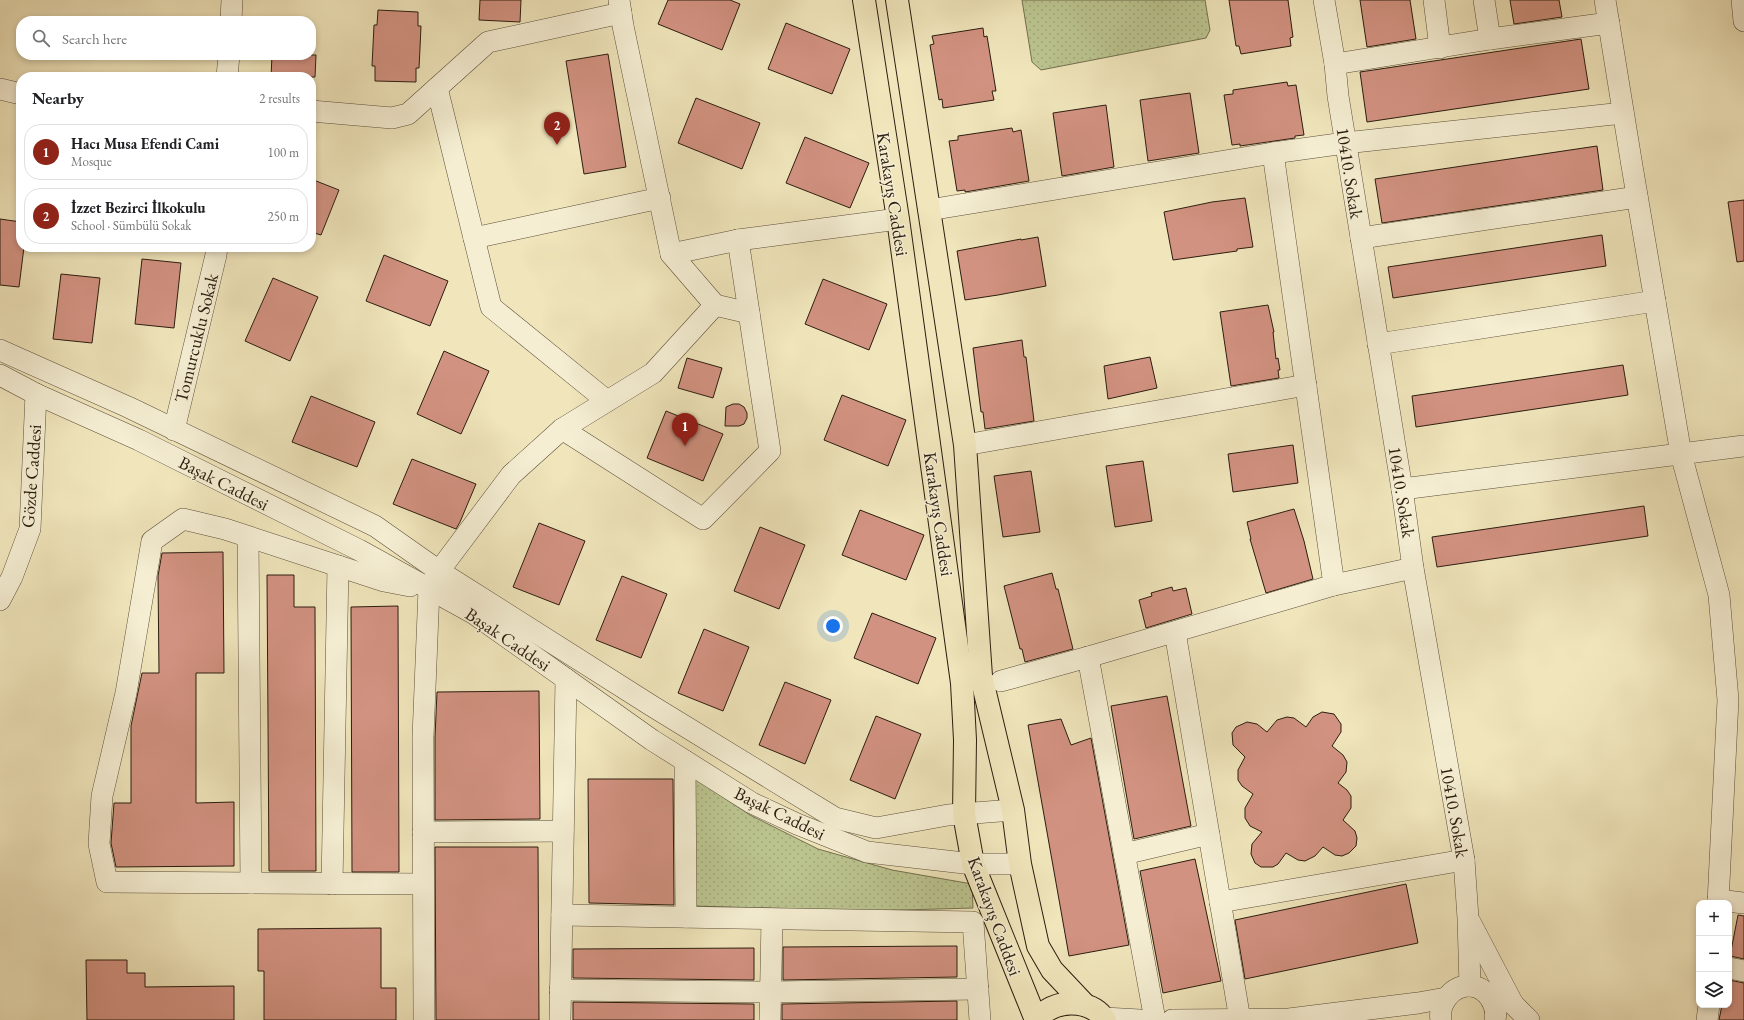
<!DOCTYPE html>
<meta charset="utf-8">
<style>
:root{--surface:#fff;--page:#f6f6f6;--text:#202124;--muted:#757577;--line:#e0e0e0;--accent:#8f2418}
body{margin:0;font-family:"EB Garamond",serif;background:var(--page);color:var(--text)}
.controls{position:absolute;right:12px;bottom:12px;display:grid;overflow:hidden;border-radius:8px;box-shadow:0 2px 6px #0003}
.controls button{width:36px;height:36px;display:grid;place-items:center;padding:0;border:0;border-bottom:1px solid var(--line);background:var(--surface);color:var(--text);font:20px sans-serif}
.you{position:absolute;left:833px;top:626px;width:14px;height:14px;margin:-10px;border:3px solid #fff;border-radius:50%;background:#1a73e8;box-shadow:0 0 0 6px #1a73e833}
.badge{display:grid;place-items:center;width:26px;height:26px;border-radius:50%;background:var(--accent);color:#fff;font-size:13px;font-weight:700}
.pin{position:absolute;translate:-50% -33px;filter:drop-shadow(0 1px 2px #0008)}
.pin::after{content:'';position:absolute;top:21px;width:14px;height:12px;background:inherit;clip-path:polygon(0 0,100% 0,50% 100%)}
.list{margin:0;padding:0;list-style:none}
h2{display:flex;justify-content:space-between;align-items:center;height:52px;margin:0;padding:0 16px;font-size:17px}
h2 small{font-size:13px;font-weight:400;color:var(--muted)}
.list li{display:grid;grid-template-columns:26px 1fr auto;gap:12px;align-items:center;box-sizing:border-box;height:56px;margin:0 8px 8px;padding:0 8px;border:1px solid var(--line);border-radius:16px}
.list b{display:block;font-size:15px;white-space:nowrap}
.list p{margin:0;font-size:13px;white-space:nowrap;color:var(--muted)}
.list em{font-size:13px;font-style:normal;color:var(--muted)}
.icon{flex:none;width:22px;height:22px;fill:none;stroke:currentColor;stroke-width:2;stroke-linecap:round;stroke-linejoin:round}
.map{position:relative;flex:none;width:1744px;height:1020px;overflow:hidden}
.search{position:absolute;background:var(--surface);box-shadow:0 2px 6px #0003;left:16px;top:16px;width:300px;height:44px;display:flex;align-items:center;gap:10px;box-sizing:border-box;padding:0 14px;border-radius:16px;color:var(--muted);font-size:15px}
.panel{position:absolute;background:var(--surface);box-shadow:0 2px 6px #0003;left:16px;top:72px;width:300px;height:180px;border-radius:16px}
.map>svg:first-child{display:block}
.grass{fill:url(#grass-dots);stroke:#73704f}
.building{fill:#d29281;stroke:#2b1d0f}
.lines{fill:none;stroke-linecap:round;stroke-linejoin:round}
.minor-casing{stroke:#5c4f3a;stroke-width:22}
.major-casing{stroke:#2b1d0f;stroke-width:24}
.minor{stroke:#f5eed3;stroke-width:21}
.major{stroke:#f0e5bb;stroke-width:22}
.labels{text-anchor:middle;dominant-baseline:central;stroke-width:3;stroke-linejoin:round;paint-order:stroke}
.street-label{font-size:18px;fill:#2b1d0f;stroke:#f5eed3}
</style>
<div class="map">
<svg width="1744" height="1020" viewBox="0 0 1744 1020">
<defs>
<pattern id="grass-dots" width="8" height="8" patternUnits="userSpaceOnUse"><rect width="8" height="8" fill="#bbc48f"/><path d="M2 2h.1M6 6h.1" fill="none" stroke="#a1a87a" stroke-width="1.8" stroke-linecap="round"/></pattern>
</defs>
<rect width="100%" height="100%" fill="#f0e5bb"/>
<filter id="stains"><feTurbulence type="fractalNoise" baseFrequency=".005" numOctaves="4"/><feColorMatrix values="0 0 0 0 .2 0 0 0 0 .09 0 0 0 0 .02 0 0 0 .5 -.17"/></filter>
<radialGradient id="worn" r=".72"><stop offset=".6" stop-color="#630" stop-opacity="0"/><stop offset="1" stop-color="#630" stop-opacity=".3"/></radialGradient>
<!-- grass -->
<g class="grass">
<path d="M1022,0h183l5,30 -4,8 -165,32 -9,-8z"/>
<path d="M694,778l56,37 68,34 74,21 80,14 1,24 -107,3 -172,-5z"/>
</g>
<!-- building -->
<g class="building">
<path d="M480,0h41l-1,22 -41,-2z"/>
<path d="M668,0h62l10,4 -18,46 -64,-26z"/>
<path d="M1229,0h59l5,37 -3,1 1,8 -50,8 -2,-8h-3z"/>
<path d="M1360,0h50l6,39 -49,8z"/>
<path d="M1510,0h49l3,17 -48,7z"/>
<path d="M378,10l40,2v14h3l-1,22 -1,20h-3v14l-41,-1v-15h-3l2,-41h3z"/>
<path d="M786,23l64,26 -18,45 -64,-25z"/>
<path d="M983,28l1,9 3,-1 9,55h-4l2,9 -51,8 -1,-9 -3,1 -9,-55 4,-1 -2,-8z"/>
<path d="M1581,39l8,50 -222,33 -7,-50z"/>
<path d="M608,54l18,113 -42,7 -18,-113z"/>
<path d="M272,55h44l-1,22h-44z"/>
<path d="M1287,82l1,4 8,-1 8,50 -9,1v2l-55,8v-2l-8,1 -8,-50 9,-1v-4z"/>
<path d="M1190,93l9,60 -51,8 -8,-61z"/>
<path d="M696,98l64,25 -18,46 -64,-26z"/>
<path d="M1106,105l8,62 -52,9 -9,-63z"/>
<path d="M1012,128l1,4 8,-2 8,51 -64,11v-2l-8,1 -8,-50 9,-1v-4z"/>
<path d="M805,137l64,26 -19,45 -64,-25z"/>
<path d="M1597,146l6,44 -221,33 -7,-44z"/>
<path d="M311,179l28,11 -18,45 -10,-3z"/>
<path d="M1245,198l8,49 -16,2v2l-64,9 -9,-48 48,-10z"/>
<path d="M1744,200v61l-7,1 -9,-60z"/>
<path d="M0,219l21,3v25h3l-5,40 -19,-2z"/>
<path d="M1602,235l4,31 -213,32 -5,-31z"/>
<path d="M1038,237l8,49 -48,9 -33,5 -8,-49 64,-12v1z"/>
<path d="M384,255l64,26 -18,45 -64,-25z"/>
<path d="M142,259l39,4 -7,65 -39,-4z"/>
<path d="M61,274l39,4 -8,65 -39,-4z"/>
<path d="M273,278l45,19 -28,64 -45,-20z"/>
<path d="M823,279l64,25 -18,46 -64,-26z"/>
<path d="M1268,305l6,27h-1l3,27 2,-1 2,12h-2l1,8 -48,8 -11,-74z"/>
<path d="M1022,340l2,17h2l8,64 -49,8 -2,-17h-2l-8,-64z"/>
<path d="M444,351l45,20 -28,63 -44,-20z"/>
<path d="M1150,357l7,31 -49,11 -4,-33z"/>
<path d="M687,358l35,10 -9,30 -35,-10z"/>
<path d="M1623,365l5,30 -212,32 -4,-31z"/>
<path d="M842,395l64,25 -18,46 -64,-26z"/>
<path d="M311,396l64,26 -18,45 -65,-25z"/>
<path d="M733,404h6l5,3 3,6v5l-3,6 -5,2h-14l1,-19z"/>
<path d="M666,411l57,23 -20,47 -56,-23z"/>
<path d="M1293,445l5,38 -65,9 -5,-38z"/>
<path d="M412,459l64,25 -16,38 -4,7 -63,-25z"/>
<path d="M1143,461l9,60 -37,6 -9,-61z"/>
<path d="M1031,471l9,61 -37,5 -9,-61z"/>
<path d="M1644,506l4,30 -211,31 -5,-30z"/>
<path d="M1294,509l10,32 9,38 -47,14 -16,-54h1l-4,-17z"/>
<path d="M860,510l64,25 -18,45 -64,-25z"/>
<path d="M539,523l46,18 -26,64 -46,-18z"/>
<path d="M760,527l45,18 -26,64 -45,-18z"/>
<path d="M223,552l1,121h-28v130l38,-1v64l-118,1 -5,-24 3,-40h17v-77l11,-53h17l-1,-97 4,-23z"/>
<path d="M1052,573l4,16h2l15,60 -48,13 -3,-13h-2l-16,-63z"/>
<path d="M267,575h27v32h21l1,264h-47z"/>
<path d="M622,576l45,18 -26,64 -45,-18z"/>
<path d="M1172,587l1,4 13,-3 6,26 -46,14 -7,-28 13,-4 -1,-3z"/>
<path d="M398,606l1,266h-47l-1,-265z"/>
<path d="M872,613l64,25 -18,46 -64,-26z"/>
<path d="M704,629l45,18 -26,64 -45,-18z"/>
<path d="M785,682l46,18 -26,64 -46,-19z"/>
<path d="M539,691l1,128 -105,1v-83l2,-45z"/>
<path d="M1167,696l24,130 -57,13 -23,-133z"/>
<path d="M1322,712l12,2 7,10v8l-9,14 11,9 4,7 -1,10 -8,11 9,7 4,6v12l-8,12 12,11 2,7 -1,8 -7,7 -7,3 -7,-1 -12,-8 -8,9 -10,5 -7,-1 -12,-7 -8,11 -5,3h-12l-6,-4 -4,-9 1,-10 10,-12 -12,-6 -5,-8v-10l8,-14 -11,-8 -4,-6v-10l7,-13 -12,-12 -1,-12 4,-6 11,-5 10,2 10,8 10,-12 10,-3 7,1 12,9 7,-10z"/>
<path d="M876,716l45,18 -26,65 -45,-19z"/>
<path d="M1061,719l10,26 20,-7 38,207 -60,11 -41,-231z"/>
<path d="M588,779h85l1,126 -85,-2z"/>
<path d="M435,847h103l1,173h-103z"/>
<path d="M1195,859l26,122 -58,12 -23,-122z"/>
<path d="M1406,884l12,59 -173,36 -10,-59z"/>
<path d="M1738,915l6,1v43l-14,-3z"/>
<path d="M381,928v60h15v32h-132v-49h-6v-42z"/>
<path d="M957,946v31l-174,3v-33z"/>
<path d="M754,948v32l-181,-2v-29z"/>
<path d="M86,960h41v13h18v14l89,-1v34h-147z"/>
<path d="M1729,980l15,3v37h-25l3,-15h7z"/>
<path d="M957,1001v19h-175v-16z"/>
<path d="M573,1002l181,2v16h-181z"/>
</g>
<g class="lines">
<!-- minor casing -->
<g class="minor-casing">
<g id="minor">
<path d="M619,0l4,26 48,228 67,-14 160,-21"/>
<path d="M1324,0l11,64 3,32 64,393 11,79 51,292 4,58 2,68"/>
<path d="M1434,0l6,48"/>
<path d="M1484,0l6,39"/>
<path d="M1605,0l27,166 49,288 38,141 9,105 -10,203"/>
<path d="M1742,0l2,21"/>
<path d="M231,21l1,-21"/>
<path d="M1335,64l155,-25 119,-16"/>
<path d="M227,77l2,-22"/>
<path d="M437,88l54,219 116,94"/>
<path d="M0,89l21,5"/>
<path d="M311,111l81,7 16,-4 80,-72 133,-29"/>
<path d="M929,210l344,-57 72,-10 278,-30"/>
<path d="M474,238l186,-40"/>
<path d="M1361,238l276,-41"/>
<path d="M671,254l44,51 34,8"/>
<path d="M1378,344l277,-43"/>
<path d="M0,350l128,57 247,119 64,45 213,135 183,112 41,10 72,-13 65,-5"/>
<path d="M0,375l36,19 103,46 220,110 114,63 179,127 100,63 45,21 70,28 106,12h47"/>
<path d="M562,429l141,90 67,-68 -32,-211"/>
<path d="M174,430l42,-175 1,-8"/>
<path d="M965,445l341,-60"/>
<path d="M1402,489l342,-43"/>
<path d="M248,537l3,346"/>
<path d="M1334,585l79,-17"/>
<path d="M410,586l-26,-5 -159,-52 -42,-10 -31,22 -26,152 -24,103 -3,48 8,38 316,2"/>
<path d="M0,600l12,-23 18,-48 6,-135"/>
<path d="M1175,632l65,388"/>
<path d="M1088,657l67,363"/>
<path d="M1001,681l87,-24 246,-72 -61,-432"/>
<path d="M685,761l1,156"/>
<path d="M423,832l140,-1"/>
<path d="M1124,854l85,-20"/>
<path d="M332,884l6,-318"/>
<path d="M1718,900l26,3"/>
<path d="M1220,902l244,-42"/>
<path d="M562,915l411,7 7,98"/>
<path d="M1470,922l43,82"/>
<path d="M1729,968l15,3"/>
<path d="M560,990l211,2 207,-3"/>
<path d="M1500,999l13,5 16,16"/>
<path d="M1104,1018l36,2"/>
<path d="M424,1020l-1,-283 6,-148 10,-18 72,-96 51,-46 91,-56 62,-68"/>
<path d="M560,1020l6,-341"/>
<path d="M770,1020l2,-101"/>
<path d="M1172,1020l117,-1 129,-16 28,-5"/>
<path d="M1441,1020c-3,-16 11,-35 29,-34 17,1 28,19 25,34"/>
<path d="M1707,1020l2,-15"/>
</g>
</g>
<!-- major casing -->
<g class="major-casing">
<g id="major">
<path d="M864,0l34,219 64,464 3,57 -1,74 9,50 63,156"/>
<path d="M897,0l68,445 16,231 32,134 7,54 18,82 14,24 33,35"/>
<path d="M1038,1020c2,-3 5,-7 8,-9 18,-12 47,-10 59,9"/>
</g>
</g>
<!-- minor -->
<use href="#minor" class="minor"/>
<!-- major -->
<use href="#major" class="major"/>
</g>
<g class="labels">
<!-- street labels -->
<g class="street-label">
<text transform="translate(1350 173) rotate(81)">10410. Sokak</text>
<text transform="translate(893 194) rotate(81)">Karakayış Caddesi</text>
<text transform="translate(196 338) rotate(-76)">Tomurcuklu Sokak</text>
<text transform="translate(31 476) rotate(-86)">Gözde Caddesi</text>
<text transform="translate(224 483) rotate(27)">Başak Caddesi</text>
<text transform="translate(1402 492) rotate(81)">10410. Sokak</text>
<text transform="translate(939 514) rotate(82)">Karakayış Caddesi</text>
<text transform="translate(508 639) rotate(34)">Başak Caddesi</text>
<text transform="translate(1455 812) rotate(80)">10410. Sokak</text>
<text transform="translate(780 813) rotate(26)">Başak Caddesi</text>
<text transform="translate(995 916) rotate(70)">Karakayış Caddesi</text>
</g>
</g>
<rect width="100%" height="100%" filter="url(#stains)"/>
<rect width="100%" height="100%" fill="url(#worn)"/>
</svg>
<div class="controls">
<button>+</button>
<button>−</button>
<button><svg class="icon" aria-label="layers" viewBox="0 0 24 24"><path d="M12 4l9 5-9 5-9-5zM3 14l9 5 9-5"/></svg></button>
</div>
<div class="you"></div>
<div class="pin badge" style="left:685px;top:446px">1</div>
<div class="pin badge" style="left:557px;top:145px">2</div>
<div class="search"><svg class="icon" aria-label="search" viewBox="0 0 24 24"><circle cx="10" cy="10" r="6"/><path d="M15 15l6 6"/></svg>Search here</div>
<section class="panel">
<h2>Nearby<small>2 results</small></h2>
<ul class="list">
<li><span class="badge">1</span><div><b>Hacı Musa Efendi Cami</b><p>Mosque</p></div><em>100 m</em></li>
<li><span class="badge">2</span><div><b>İzzet Bezirci İlkokulu</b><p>School · Sümbülü Sokak</p></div><em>250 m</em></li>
</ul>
</section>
</div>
